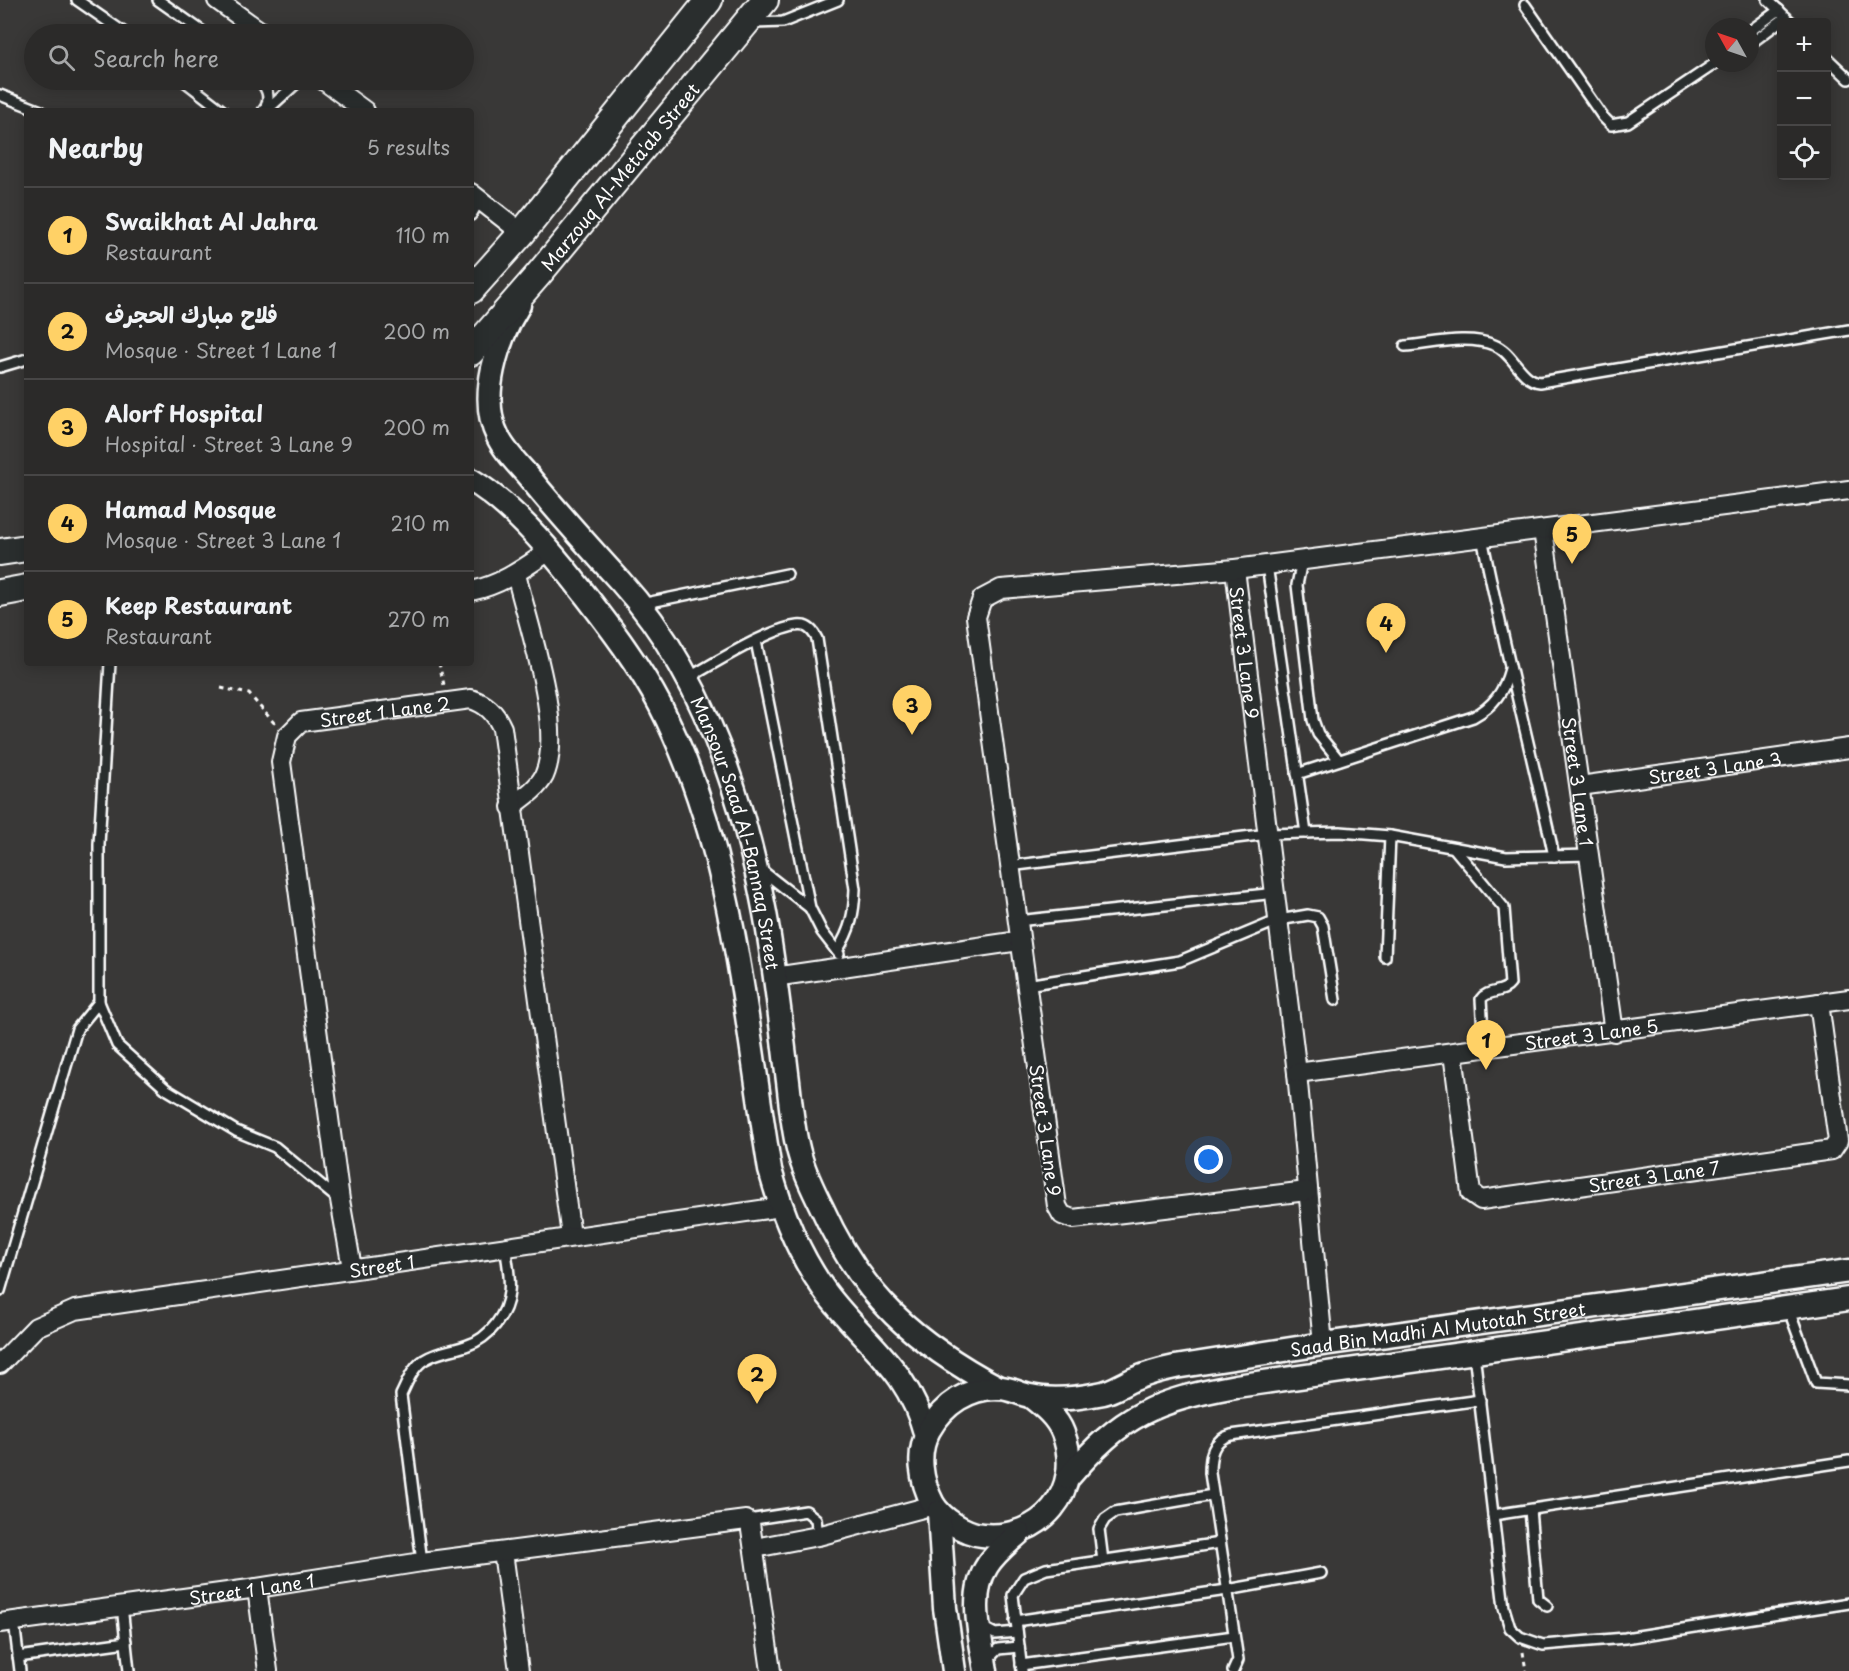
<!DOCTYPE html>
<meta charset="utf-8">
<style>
:root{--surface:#2b2a29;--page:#333231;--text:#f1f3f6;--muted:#a6a7a8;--line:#474646;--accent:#ffd166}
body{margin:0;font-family:"Playpen Sans","Playpen Sans Arabic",sans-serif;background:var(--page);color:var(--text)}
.controls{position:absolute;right:18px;top:18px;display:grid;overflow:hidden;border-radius:6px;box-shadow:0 3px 15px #0003}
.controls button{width:54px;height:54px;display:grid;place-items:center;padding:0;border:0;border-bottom:2px solid var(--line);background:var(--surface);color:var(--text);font:30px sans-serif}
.compass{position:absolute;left:1705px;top:18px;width:54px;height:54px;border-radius:50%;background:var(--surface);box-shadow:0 3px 15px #0003;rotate:310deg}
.you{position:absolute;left:1209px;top:1160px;width:21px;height:21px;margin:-15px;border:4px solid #fff;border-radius:50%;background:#1a73e8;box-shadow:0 0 0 9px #1a73e833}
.badge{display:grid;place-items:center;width:39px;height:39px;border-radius:50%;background:var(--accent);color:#111;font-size:20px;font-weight:700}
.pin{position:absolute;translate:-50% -50px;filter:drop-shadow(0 2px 3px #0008)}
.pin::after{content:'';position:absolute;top:32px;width:21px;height:18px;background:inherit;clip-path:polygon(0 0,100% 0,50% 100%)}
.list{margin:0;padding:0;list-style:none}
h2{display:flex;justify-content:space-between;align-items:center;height:78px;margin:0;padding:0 24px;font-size:26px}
h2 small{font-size:20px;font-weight:400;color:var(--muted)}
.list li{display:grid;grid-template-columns:39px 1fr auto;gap:18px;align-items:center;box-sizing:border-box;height:96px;padding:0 24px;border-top:2px solid var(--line)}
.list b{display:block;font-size:22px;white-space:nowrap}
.list p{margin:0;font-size:20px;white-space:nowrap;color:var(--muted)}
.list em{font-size:20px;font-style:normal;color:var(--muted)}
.icon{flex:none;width:33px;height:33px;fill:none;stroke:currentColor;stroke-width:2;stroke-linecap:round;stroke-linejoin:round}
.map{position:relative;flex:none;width:1849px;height:1671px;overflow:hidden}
.search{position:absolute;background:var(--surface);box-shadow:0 3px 15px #0003;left:24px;top:24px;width:450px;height:66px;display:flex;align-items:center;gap:15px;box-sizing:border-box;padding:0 21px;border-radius:33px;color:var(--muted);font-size:22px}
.panel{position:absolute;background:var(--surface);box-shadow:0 3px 15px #0003;left:24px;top:108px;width:450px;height:558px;border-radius:6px}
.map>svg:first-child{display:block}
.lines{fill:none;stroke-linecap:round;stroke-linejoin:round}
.service-casing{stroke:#fff;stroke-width:14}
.minor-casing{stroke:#fff;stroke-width:22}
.tertiary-casing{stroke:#fff;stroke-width:27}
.secondary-casing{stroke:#fff;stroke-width:30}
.path{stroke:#fff;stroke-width:3;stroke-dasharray:4.5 4.5;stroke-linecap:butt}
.service{stroke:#2a2d2e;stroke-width:9}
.minor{stroke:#2a2d2e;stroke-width:18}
.tertiary{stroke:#2a2d2e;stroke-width:22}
.secondary{stroke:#2a2d2e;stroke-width:26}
.labels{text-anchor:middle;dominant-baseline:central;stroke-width:5;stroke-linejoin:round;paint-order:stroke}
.street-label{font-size:18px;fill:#fff;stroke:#2a2d2e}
</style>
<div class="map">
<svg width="1849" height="1671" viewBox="0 0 1849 1671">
<rect width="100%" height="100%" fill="#393837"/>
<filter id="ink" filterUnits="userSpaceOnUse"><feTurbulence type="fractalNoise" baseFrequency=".0167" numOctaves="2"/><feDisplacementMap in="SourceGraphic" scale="12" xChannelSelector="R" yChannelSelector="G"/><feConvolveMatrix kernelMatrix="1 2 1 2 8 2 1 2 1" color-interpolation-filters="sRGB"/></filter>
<g filter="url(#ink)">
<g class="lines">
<!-- service casing -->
<g class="service-casing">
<g id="service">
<path d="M77,0l49,34"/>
<path d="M158,0l48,34"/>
<path d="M1768,0l23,22"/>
<path d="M1525,5l78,112 8,8 17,-3 88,-59"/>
<path d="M752,23l31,-1 55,-22"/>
<path d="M1750,31l29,-21"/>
<path d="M1750,44l36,-27"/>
<path d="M1826,57l23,22"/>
<path d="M183,80l40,31"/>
<path d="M259,80c9,9 13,20 4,31"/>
<path d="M0,95l41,16"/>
<path d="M266,111l34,-31"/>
<path d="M471,215l9,-15"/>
<path d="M1405,346c26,-2 63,-12 89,-1 19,7 26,35 46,37l309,-52"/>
<path d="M0,367l27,-8"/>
<path d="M1482,537c21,107 49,213 72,319"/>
<path d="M1302,561l-5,24 16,135 5,14 21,26"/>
<path d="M1267,565l39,268"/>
<path d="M641,604l146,-30"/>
<path d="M756,641l54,267 12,24 17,22"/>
<path d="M688,678c22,-12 93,-57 116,-52 7,2 10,7 13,13l38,250c-1,24 -4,41 -18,62"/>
<path d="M1297,774l176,-57c21,-11 31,-26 37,-48"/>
<path d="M1454,848l50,60 6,76c-7,10 -22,5 -29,15l3,50"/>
<path d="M1009,866l259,-32 72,-2 50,4 116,21 84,-2"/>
<path d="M760,869l50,39"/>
<path d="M1017,921l259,-28"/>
<path d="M1385,957l5,-121"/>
<path d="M1026,985l154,-24 99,-41 29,-5 10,2 5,9 12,74"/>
<path d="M99,1002l18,43 49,44 70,42 39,16 63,52"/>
<path d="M0,1291l77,-262 22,-27v-158l11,-181"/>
<path d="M1788,1308l28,75 33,2"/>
<path d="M1474,1353l30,255 6,20 10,9 23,8 82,-7 224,-35"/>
<path d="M1530,1510l8,89 9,7"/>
<path d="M1493,1515l356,-54"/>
<path d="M748,1520l58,-9 10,8 2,17"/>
<path d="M1103,1561l-4,-32 6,-10 10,-7 98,-17"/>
<path d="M422,1562l-21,-167c6,-12 11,-27 23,-35 14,-9 29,-9 44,-15 21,-7 39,-30 41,-53 2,-14 -2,-31 -4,-46"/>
<path d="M122,1606l7,65"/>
<path d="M14,1621l6,50"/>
<path d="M1015,1621l212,-31 94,-17"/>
<path d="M982,1627l13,7 22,-2"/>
<path d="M18,1657l108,-15"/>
<path d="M986,1661l12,-12 21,-2"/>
<path d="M1021,1665l213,-29"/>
<path d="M1022,1671l-9,-76 11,-17 22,-9 174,-26"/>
<path d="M1233,1671l5,-11 -28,-187c0,-17 2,-33 21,-38l249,-35"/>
</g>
</g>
<!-- minor casing -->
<g class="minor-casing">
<g id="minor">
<path d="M217,0l47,34"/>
<path d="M323,80l42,31"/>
<path d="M471,193l51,40"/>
<path id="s1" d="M1543,530l71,502"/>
<path id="s2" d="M1235,569l62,504 26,271"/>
<path d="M471,591c30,-6 53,-23 78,-40"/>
<path id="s3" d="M1580,786l269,-38"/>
<path d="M511,807c12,-9 26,-18 33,-31 21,-47 -16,-151 -28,-202"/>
<path d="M774,977l245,-36"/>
<path id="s4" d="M1453,1053l18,140 10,7 351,-50 6,-9 -19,-138"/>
<path id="s5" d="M1297,1073l552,-74"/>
<path d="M1307,1191l-234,28 -11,-4 -5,-9 -81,-589 6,-18 19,-10 234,-20 614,-79"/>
<path id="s6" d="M352,1268l-12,-68 -59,-438 6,-26 14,-14 170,-23c15,5 24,13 31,29l69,508"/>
<path id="s7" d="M0,1364l36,-37 39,-17 706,-103"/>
<path d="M755,1548l63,-12 116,-31"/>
<path d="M503,1552l16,119"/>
<path d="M257,1588l11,83"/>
<path id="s8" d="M0,1623l257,-35 165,-26 324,-42 4,3 21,148"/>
</g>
</g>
<!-- tertiary casing -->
<g class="tertiary-casing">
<g id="tertiary">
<path id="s9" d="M519,305c-22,35 -41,93 -21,132 7,15 21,28 31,40 29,36 60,70 91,104 81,89 123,215 145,332 10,55 16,112 23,168 3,25 5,52 12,75 5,18 14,36 22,52 40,89 93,135 177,180"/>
<path d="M471,480c42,25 83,74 112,112 28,36 56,73 77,113 74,144 84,308 110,465 12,43 29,85 55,121 40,54 83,75 101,145"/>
<path id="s10" d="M1030,1396c13,10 27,21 33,37 22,58 -23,108 -81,102 -18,-2 -40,-16 -49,-31 -12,-23 -17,-51 -4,-74 15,-26 40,-43 70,-42 12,0 20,6 31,8 21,5 48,2 68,-2 12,-1 23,-9 34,-14 14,-6 28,-10 43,-13l148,-23 526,-73"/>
<path d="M1068,1478c54,-64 87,-77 168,-92l613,-87"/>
<path d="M939,1512l6,96 9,63"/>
<path d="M986,1671c-5,-32 -18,-76 1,-105 8,-13 21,-23 32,-33"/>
</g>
</g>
<!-- secondary casing -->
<g class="secondary-casing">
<g id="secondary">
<path d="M471,290l51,-57 187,-233"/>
<path id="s11" d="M471,352l67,-77 227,-275"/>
<path d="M0,552l27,-4"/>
<path d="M0,593l27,-5"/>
</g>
</g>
<!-- path -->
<g class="path">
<path d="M439,663l5,22"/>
<path d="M221,688l28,6 26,30"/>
<path d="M1523,1652l3,19"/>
</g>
<!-- service -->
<use href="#service" class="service"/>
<!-- minor -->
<use href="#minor" class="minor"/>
<!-- tertiary -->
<use href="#tertiary" class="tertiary"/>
<!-- secondary -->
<use href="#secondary" class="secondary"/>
</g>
</g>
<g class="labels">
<!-- street labels -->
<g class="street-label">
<text stroke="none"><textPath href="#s11" startOffset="230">Marzouq Al-Meta'ab Street</textPath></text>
<text stroke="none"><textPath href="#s2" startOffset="84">Street 3 Lane 9</textPath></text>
<text stroke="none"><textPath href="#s6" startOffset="642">Street 1 Lane 2</textPath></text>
<text stroke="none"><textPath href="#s3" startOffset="136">Street 3 Lane 3</textPath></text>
<text stroke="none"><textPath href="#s1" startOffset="254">Street 3 Lane 1</textPath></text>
<text stroke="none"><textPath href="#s9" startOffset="610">Mansour Saad Al-Bannaq Street</textPath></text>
<text stroke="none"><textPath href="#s5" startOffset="297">Street 3 Lane 5</textPath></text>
<text transform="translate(1046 1130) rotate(82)">Street 3 Lane 9</text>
<text stroke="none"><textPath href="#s4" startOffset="328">Street 3 Lane 7</textPath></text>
<text stroke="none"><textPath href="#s7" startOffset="404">Street 1</textPath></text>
<text stroke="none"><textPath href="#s10" startOffset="879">Saad Bin Madhi Al Mutotah Street</textPath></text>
<text stroke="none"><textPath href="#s8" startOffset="254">Street 1 Lane 1</textPath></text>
</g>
</g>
</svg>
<div class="controls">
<button>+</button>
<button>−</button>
<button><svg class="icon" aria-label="locate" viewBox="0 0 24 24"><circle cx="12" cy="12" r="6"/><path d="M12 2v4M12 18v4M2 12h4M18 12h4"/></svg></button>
</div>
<svg class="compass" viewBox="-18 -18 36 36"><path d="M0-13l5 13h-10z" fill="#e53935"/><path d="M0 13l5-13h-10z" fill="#a6a7a8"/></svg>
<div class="you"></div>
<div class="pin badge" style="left:1486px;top:1070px">1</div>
<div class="pin badge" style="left:757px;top:1404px">2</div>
<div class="pin badge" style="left:912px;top:735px">3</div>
<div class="pin badge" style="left:1386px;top:653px">4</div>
<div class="pin badge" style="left:1572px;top:564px">5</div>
<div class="search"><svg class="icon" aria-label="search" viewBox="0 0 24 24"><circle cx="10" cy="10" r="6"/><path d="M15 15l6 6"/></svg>Search here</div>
<section class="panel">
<h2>Nearby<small>5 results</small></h2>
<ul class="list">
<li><span class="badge">1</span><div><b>Swaikhat Al Jahra</b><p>Restaurant</p></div><em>110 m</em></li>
<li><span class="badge">2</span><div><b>فلاح مبارك الحجرف</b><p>Mosque · Street 1 Lane 1</p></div><em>200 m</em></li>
<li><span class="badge">3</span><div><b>Alorf Hospital</b><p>Hospital · Street 3 Lane 9</p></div><em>200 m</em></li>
<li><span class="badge">4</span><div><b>Hamad Mosque</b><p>Mosque · Street 3 Lane 1</p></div><em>210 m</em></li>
<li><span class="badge">5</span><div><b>Keep Restaurant</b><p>Restaurant</p></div><em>270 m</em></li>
</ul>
</section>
</div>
